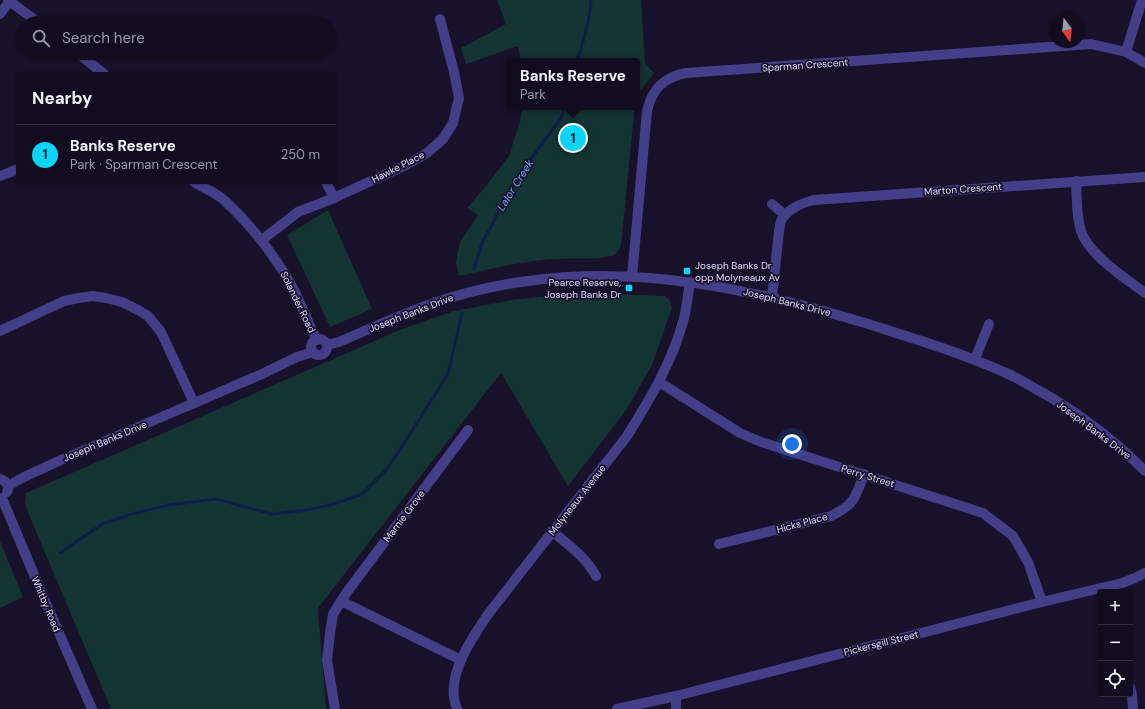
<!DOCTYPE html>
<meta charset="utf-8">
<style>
:root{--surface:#110d1f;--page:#1a1628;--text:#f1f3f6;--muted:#9c9ca4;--line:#302d3d;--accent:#0ad5fa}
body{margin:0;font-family:"DM Sans",sans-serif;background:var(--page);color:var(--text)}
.controls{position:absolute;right:12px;bottom:12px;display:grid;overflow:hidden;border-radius:4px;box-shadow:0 1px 3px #0004}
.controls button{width:36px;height:36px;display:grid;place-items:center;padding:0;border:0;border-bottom:1px solid var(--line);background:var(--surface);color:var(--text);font:20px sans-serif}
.compass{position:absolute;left:1049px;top:12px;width:36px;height:36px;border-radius:50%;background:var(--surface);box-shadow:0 1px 3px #0004;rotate:165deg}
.you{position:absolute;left:792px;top:444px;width:14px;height:14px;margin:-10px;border:3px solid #fff;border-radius:50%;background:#1a73e8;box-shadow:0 0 0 6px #1a73e833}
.badge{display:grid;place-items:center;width:26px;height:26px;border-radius:50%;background:var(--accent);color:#111;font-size:13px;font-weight:700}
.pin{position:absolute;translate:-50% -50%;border:2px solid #fff;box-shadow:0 1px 4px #0006}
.popup{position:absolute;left:506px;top:58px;width:134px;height:52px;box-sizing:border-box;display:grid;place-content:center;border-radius:4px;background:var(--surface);filter:drop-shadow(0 1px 3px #0005);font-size:13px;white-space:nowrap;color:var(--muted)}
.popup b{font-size:15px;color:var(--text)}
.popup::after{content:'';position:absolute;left:50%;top:100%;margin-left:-8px;border:8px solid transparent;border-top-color:var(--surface)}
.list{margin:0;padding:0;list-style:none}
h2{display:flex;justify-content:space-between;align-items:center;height:52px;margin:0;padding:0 16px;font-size:17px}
h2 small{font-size:13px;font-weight:400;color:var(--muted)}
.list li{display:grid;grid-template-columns:26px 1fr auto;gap:12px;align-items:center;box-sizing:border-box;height:60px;padding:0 16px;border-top:1px solid var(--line)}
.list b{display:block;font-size:15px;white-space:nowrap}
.list p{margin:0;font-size:13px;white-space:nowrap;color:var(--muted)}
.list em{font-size:13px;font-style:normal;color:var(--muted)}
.icon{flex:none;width:22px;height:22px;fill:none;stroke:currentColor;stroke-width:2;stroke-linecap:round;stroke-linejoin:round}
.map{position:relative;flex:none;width:1145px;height:709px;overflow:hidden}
.search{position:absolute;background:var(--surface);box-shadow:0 1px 3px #0004;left:16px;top:16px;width:320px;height:44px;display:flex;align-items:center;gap:10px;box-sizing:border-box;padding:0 14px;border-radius:22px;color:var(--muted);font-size:15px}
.panel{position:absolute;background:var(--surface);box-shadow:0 1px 3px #0004;left:16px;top:72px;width:320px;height:112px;border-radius:4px}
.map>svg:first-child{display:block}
.green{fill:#143333}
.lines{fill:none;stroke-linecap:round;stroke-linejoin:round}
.stream{stroke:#0c1e48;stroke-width:3}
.minor{stroke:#443d87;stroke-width:10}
.poi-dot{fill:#0ad5fa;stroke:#171129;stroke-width:1.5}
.labels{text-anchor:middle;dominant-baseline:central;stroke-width:3.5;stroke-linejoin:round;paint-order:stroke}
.street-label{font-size:10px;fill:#e0dafe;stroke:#171129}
.poi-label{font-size:10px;fill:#e0dafe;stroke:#171129;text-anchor:start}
.water-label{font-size:11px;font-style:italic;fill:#6ab1fc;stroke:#171129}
</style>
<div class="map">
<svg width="1145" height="709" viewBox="0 0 1145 709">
<rect width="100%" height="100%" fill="#171129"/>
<!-- green -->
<g class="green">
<path d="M497,0h144l4,63 9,10 -15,20 -2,7v-39h-116l-3,-15 -52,18 -5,-16 45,-24z"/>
<path d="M522,107h113l-1,7 -13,132 -6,9c-19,6 -41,2 -61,4 -32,2 -64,10 -95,17l-3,-14 4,-20 18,-27 -11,-7 19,-22 23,-30 11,-35z"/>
<path d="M328,210l44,99 -42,18 -43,-92z"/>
<path d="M567,294h48l50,2 5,5 2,7 -20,57 -25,44 -59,77 -67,-113 -183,235 8,101h-215l-84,-199 -2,-7 1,-10 376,-164 52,-18 58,-11z"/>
<path d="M0,541l23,56 -23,11z"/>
</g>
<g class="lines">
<!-- stream -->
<g class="stream">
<path d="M577,61c6,-19 13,-41 14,-61"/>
<path d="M474,269l9,-29 9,-15 10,-22 22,-35 37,-50 4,-11"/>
<path d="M60,553l42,-29 30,-10 37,-9 47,-6 56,15 35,-4 27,-6 28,-10 25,-25 14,-21 47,-74 14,-61"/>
</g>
<!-- minor -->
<g class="minor">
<path d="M8,0l31,23"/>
<path d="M0,14l10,-13"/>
<path d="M1126,52l16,-52"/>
<path d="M78,53l26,21"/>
<path d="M0,176l18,-7"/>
<path d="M1076,181c1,17 0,34 5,50 8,24 44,47 64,62"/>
<path d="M194,182c10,6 23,11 31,19 28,26 51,56 69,89 8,16 14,34 23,50"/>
<path d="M326,182l8,16"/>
<path d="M772,204l13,11"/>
<path d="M262,240l36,-28 36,-14 72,-33 21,-12 16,-14 10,-16 6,-25 -5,-26 -14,-53"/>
<path d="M632,277l15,-166c5,-22 17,-34 39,-38l405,-29 35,8 19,11"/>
<path d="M772,297l7,-66c1,-3 1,-7 2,-10 6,-12 21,-18 33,-21l331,-23"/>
<path d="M0,331l64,-30 14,-3 15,-2 13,2 16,4 16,8 10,6 13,16 33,71"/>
<circle cx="319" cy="347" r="8"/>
<path d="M327,345l12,-3c30,-13 61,-27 92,-38 31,-11 64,-19 97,-23 114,-16 228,9 337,42 47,15 94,29 139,49 10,4 20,10 30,16 41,22 78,50 111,83"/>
<path d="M975,359l14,-35"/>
<path d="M659,382l81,51 21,9 222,71 30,23 15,26 14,40"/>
<path d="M0,479c6,2 10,7 7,13"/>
<path d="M8,486l16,-9 37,-17 201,-86 35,-17 16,-5"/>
<path d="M2,498l40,96 50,115"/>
<path d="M552,531c16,14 34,26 44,45"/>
<path d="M719,544l112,-28c23,-11 25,-19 33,-42"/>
<path d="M341,601l120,59"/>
<path d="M1130,687l2,8 1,14"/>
<path d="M676,696v13"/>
<path d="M335,709l-8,-49 3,-27 3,-19 14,-22 121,-162"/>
<path d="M457,709c-1,-4 -3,-8 -3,-12 -4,-28 20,-62 35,-84l138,-177c23,-37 46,-75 57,-118 3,-12 4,-24 6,-36"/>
<path d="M617,709l59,-13 366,-94 80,-19 13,-5 10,-5"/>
</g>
</g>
<!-- markers -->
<g class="poi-dot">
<rect x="683" y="267" width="8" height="8" rx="2"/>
<rect x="625" y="284" width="8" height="8" rx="2"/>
</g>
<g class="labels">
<!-- street labels -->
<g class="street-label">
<text transform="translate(805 65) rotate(-4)">Sparman Crescent</text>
<text transform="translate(398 167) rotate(-27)">Hawke Place</text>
<text transform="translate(963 189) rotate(-4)">Marton Crescent</text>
<text transform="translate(298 302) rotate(64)">Solander Road</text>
<text transform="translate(787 302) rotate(14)">Joseph Banks Drive</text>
<text transform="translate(411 313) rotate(-21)">Joseph Banks Drive</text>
<text transform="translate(1094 430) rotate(37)">Joseph Banks Drive</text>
<text transform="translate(105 441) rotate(-23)">Joseph Banks Drive</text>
<text transform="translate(868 476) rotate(17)">Perry Street</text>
<text transform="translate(577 500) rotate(-52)">Molyneaux Avenue</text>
<text transform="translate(404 516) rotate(-53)">Marnie Grove</text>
<text transform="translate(802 523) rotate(-15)">Hicks Place</text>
<text transform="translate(46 604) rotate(67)">Whitby Road</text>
<text transform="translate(881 643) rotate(-14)">Pickersgill Street</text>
</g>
<!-- poi labels -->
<g class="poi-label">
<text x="695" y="265">Joseph Banks Dr<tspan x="695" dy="12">opp Molyneaux Av</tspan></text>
<text x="621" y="282" text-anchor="end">Pearce Reserve,<tspan x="621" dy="12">Joseph Banks Dr</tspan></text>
</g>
<!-- water labels -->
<g class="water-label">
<text transform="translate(515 185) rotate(-58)">Lalor Creek</text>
</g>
</g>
</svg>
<div class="controls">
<button>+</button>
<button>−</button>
<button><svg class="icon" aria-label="locate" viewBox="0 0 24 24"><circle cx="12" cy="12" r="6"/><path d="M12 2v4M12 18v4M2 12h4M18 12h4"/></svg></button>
</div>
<svg class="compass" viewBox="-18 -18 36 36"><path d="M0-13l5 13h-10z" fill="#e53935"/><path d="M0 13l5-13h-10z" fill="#9c9ca4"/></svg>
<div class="you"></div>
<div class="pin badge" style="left:573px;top:138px">1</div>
<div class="popup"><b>Banks Reserve</b>Park</div>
<div class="search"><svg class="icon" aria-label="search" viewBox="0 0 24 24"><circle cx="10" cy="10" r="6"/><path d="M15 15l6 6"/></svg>Search here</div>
<section class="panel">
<h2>Nearby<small></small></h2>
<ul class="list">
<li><span class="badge">1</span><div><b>Banks Reserve</b><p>Park · Sparman Crescent</p></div><em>250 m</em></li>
</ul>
</section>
</div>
